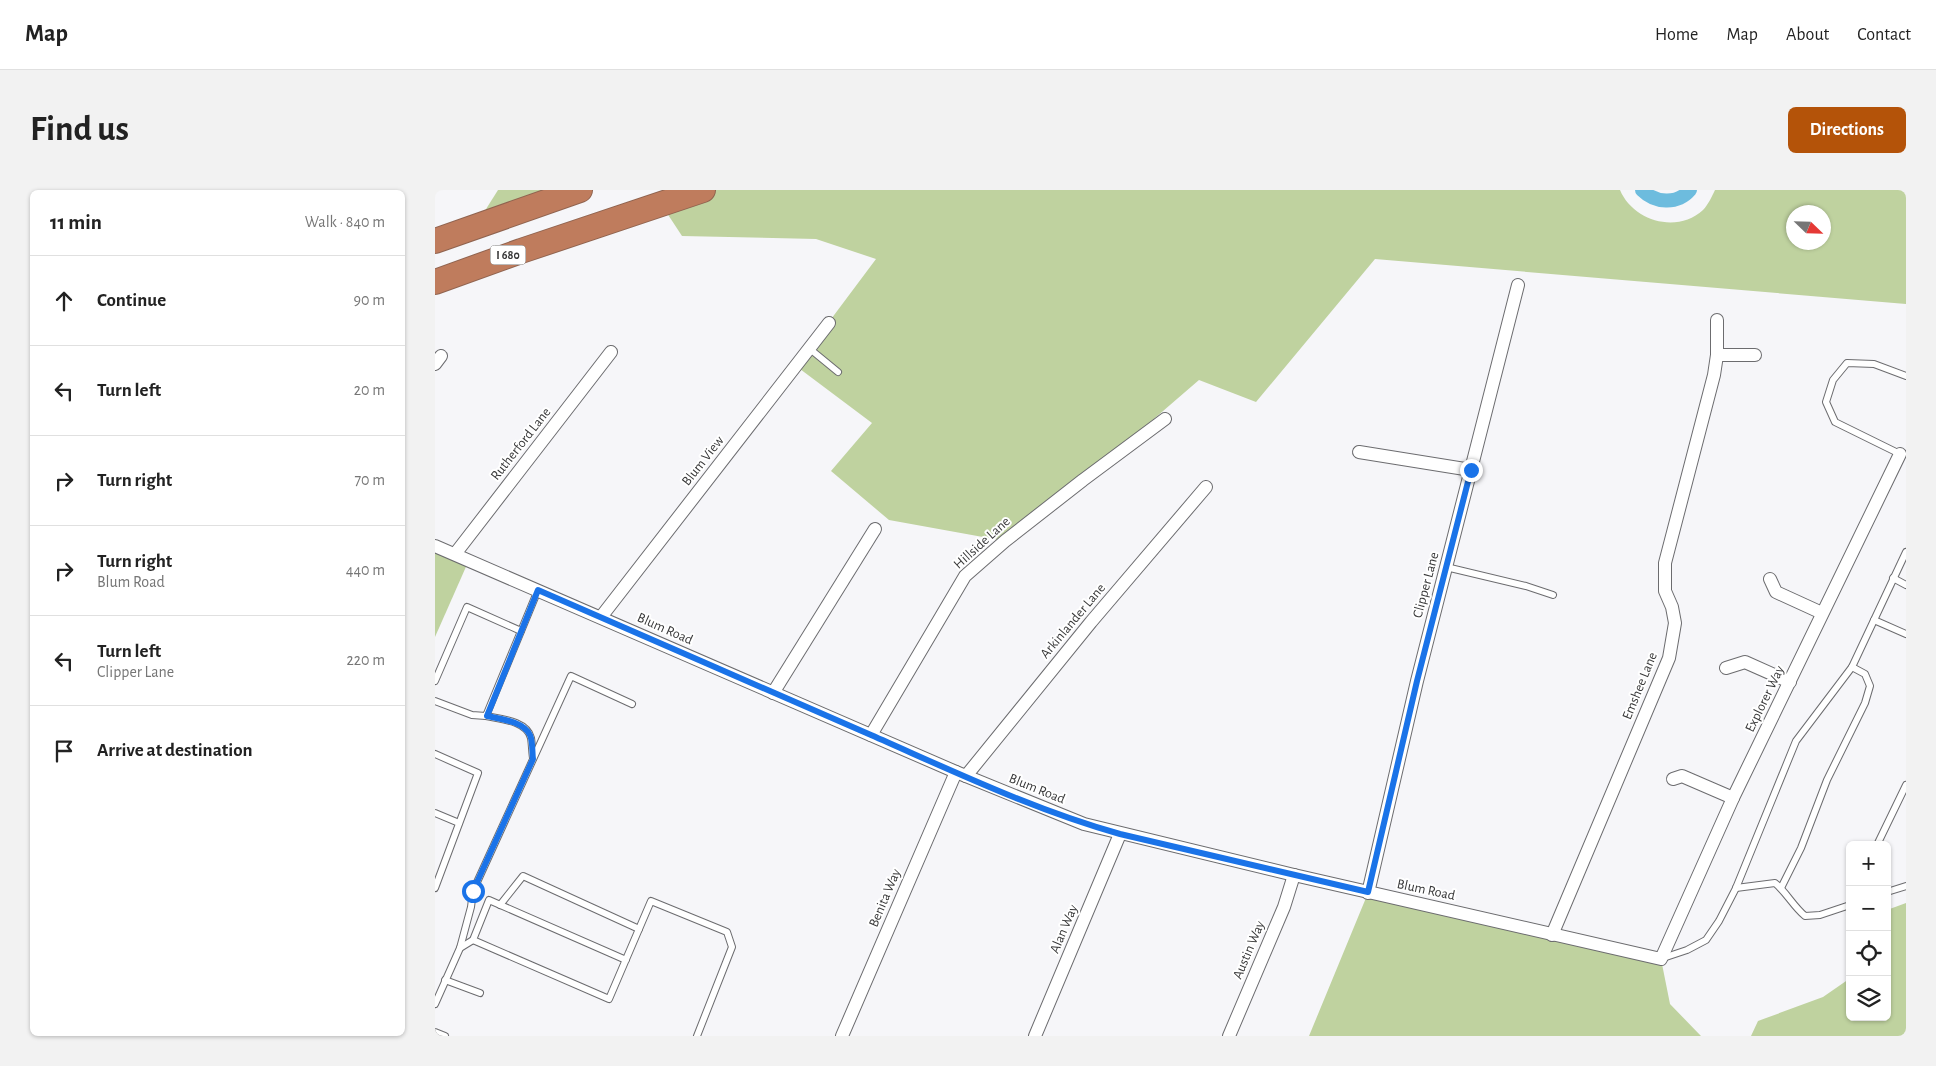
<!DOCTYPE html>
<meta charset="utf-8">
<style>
:root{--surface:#fff;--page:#f2f2f2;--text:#222;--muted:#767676;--line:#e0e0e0;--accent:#b45309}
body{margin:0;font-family:"Alegreya Sans",sans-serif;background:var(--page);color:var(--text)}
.controls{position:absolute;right:15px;bottom:15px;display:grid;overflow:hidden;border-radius:8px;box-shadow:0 1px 4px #0004}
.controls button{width:45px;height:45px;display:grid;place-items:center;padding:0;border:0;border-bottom:1px solid var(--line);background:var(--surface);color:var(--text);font:25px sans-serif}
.compass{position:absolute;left:1351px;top:15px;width:45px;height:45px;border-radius:50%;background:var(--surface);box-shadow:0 1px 4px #0004;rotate:113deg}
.stop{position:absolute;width:15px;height:15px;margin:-11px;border:4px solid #1a73e8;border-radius:50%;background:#fff}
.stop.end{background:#1a73e8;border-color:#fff;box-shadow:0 1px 5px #0008}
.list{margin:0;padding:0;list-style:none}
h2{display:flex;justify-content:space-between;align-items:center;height:65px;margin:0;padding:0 20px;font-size:21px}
h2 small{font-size:16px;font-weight:400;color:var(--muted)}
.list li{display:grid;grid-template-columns:32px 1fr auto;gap:15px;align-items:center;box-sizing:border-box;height:90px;padding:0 20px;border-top:1px solid var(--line)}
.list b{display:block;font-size:19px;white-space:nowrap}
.list p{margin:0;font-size:16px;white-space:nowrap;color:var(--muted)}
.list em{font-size:16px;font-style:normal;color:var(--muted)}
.icon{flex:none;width:28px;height:28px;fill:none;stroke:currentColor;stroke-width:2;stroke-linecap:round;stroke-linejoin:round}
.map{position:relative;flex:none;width:1471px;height:846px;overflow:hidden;border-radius:8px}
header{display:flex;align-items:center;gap:30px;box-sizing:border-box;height:70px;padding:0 25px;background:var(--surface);border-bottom:1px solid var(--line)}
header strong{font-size:24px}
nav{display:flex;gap:28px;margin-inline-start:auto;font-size:18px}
.intro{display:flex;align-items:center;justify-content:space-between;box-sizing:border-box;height:120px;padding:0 30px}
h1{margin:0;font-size:35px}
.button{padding:12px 22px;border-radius:8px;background:var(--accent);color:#fff;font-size:18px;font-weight:700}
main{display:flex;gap:30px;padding:0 30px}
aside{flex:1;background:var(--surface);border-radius:8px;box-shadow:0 1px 4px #0004}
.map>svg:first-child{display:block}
.green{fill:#bfd29f;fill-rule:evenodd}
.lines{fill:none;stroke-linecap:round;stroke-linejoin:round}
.canal{stroke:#6dbcde;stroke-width:14}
.lane-casing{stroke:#6c6c6f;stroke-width:8}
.street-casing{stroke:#6c6c6f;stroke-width:14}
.highway-casing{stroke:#906450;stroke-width:26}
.lane{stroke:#fff;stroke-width:6}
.street{stroke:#fff;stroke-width:12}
.highway{stroke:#bf7c5d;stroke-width:24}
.route{stroke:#1a73e8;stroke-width:6}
.labels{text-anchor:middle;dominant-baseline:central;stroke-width:4;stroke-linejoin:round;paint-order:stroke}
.shield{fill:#fff;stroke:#747474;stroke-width:1}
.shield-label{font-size:12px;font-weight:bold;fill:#383839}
.street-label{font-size:14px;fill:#383839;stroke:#fff}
</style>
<header>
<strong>Map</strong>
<nav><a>Home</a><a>Map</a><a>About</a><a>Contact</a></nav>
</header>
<div class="intro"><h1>Find us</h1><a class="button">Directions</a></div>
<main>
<aside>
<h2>11 min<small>Walk · 840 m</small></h2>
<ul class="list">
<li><svg class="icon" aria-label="ahead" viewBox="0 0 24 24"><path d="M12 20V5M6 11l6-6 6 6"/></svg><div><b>Continue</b></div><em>90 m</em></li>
<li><svg class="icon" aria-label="left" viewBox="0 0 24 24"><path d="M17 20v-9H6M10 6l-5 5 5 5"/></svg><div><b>Turn left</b></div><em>20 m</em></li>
<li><svg class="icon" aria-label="right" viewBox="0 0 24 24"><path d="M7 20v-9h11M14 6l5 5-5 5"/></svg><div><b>Turn right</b></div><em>70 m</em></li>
<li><svg class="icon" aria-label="right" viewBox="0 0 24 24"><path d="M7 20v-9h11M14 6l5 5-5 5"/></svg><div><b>Turn right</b><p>Blum Road</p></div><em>440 m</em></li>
<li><svg class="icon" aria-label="left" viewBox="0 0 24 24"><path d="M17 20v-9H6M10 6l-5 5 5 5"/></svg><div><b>Turn left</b><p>Clipper Lane</p></div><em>220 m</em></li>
<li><svg class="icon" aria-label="arrive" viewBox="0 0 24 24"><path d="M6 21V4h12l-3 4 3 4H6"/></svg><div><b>Arrive at destination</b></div></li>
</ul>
</aside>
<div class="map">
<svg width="1471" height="846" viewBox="0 0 1471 846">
<rect width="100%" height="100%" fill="#f6f6f9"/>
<!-- green -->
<g class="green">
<path d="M63,0h82l-104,35z"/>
<path d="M268,0h917c13,31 57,44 83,20 5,-5 9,-14 12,-20h191v114l-531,-45 -119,143 -57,-22 -116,100 -78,61 -116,-21 -58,-49 41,-48 -76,-57 80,-107 -60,-20 -134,-3 -21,-32zM1358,22h30v30h-30z"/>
<path d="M0,356l34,14 -34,77z"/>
<path d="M933,703l293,66 9,45 31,32h-392z"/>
<path d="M1471,713v133h-155l7,-15 65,-24 26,-18 1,-27v65h37v-107z"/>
</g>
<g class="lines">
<!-- canal -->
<path class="canal" d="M1207,0c13,13 35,15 48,0"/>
<!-- lane casing -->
<g class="lane-casing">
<g id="lane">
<path d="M375,159l28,23"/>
<path d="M1465,264l-65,-32 -9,-20 7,-22 14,-17 27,1 32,12"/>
<path d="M1011,377l80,19 27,9"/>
<path d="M1458,388l13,7"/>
<path d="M1439,430l32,14"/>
<path d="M0,491l32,-74 54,24"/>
<path d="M0,511l37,14 14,1 52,-126"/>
<path d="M51,526c15,3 41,5 45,22 1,6 1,14 2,20"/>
<path d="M0,564l43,19 -43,115"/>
<path d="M0,623l24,10"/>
<path d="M1442,655l29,-60"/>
<path d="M1301,698l39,-5c12,10 18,23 30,33l15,-1 30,-10"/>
<path d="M1346,698l20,-40 26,-68 38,-77 5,-17 -5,-12 -13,-7"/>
<path d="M1452,702l19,-6"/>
<path d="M65,715l23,-29 116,53"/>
<path d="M25,758l11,-41 2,-16 98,-215 61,28"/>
<path d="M1228,768l24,-8 19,-10 13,-19 17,-33 60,-147 56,-74 54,-115"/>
<path d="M191,770l-137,-60 -16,40 136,59c14,-33 28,-66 42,-98l76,31 5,15 -35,89"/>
<path d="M10,790l35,13"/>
<path d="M0,814l25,-56 13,-8"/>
<path d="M0,842l10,4"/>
</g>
</g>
<!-- street casing -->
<g class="street-casing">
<g id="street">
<path d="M1282,165h38"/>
<path d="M0,174l6,-8"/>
<path d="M924,262l112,18"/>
<path d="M0,356l521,226 128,52 210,51 367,84 72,-161 167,-344"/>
<path d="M20,364l156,-202"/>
<path d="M1335,389l6,13 46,21"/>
<path d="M166,427l228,-294"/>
<path d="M1291,478l19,-6 45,20"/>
<path d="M338,503l102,-164"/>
<path d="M436,545l94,-159 40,-35 78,-61 82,-61"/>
<path d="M531,586l125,-154 115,-135"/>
<path d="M1238,589l9,-3 51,22"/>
<path d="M933,703l49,-212 101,-396"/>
<path d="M1117,745l117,-277 6,-35 -3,-16 -7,-16v-28l49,-188 3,-20v-35"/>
<path d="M407,846l114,-264"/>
<path d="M600,846l85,-202"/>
<path d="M794,846l55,-129 10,-32"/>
</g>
</g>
<!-- highway casing -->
<g class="highway-casing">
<g id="highway">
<path d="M0,51l145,-51"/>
<path d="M0,92l86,-31 182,-61"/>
</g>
</g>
<!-- lane -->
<use href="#lane" class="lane"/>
<!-- street -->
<use href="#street" class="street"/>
<!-- highway -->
<use href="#highway" class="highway"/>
</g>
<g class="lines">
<!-- route -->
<path class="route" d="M38,701l60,-132c-1,-7 0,-17 -3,-24 -7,-14 -30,-16 -43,-19l51,-126c111,48 222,97 333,145 82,36 163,75 249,99l248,58 49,-211 54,-211"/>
</g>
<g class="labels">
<!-- shield labels -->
<rect class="shield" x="55.5" y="55.5" width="35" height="19" rx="4"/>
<g class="shield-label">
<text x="73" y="65">I 680</text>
</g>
<!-- street labels -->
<g class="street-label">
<text transform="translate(86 254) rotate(-52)">Rutherford Lane</text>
<text transform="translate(268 271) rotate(-52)">Blum View</text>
<text transform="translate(547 353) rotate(-42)">Hillside Lane</text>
<text transform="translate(991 395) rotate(-75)">Clipper Lane</text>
<text transform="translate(638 431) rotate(-50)">Arkinlander Lane</text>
<text transform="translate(230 439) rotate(24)">Blum Road</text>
<text transform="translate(1205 496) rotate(-68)">Emshee Lane</text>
<text transform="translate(1330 509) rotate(-64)">Explorer Way</text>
<text transform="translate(602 599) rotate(22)">Blum Road</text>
<text transform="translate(991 700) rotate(12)">Blum Road</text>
<text transform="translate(450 708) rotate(-67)">Benita Way</text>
<text transform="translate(629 739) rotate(-67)">Alan Way</text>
<text transform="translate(814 760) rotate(-67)">Austin Way</text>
</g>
</g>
</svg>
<div class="controls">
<button>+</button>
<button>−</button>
<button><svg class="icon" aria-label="locate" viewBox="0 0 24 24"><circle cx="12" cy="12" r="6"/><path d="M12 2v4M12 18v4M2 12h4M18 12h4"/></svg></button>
<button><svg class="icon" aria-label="layers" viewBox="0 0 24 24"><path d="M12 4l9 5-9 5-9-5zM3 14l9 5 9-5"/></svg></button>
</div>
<svg class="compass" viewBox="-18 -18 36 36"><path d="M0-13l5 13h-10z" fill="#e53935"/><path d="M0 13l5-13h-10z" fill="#767676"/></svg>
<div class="stop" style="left:38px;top:701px"></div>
<div class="stop end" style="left:1036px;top:280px"></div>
</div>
</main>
